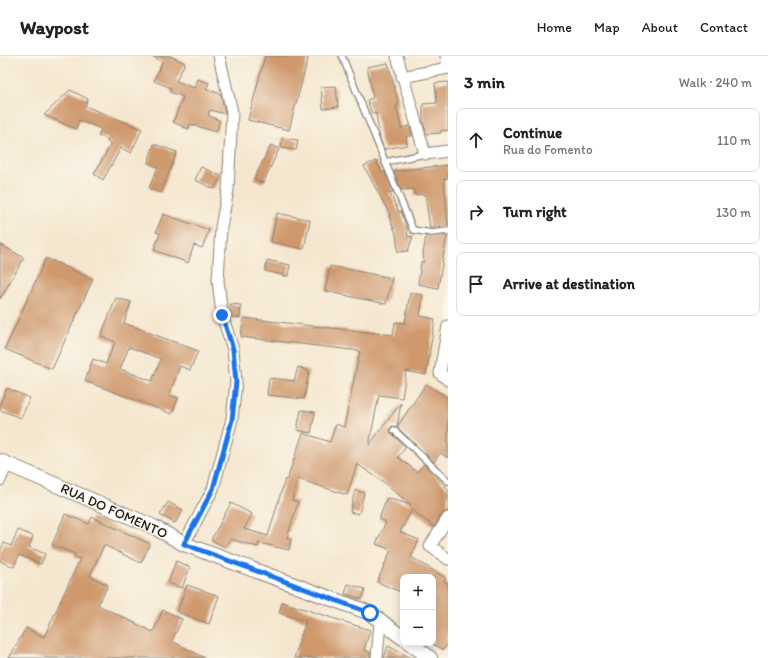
<!DOCTYPE html>
<meta charset="utf-8">
<style>
:root{--surface:#fff;--page:#f2f2f2;--text:#202124;--muted:#757577;--line:#e0e0e0}
body{margin:0;font-family:Itim,sans-serif;background:var(--page);color:var(--text)}
.controls{position:absolute;right:12px;bottom:12px;display:grid;overflow:hidden;border-radius:8px;box-shadow:0 2px 10px #0003}
.controls button{width:36px;height:36px;display:grid;place-items:center;padding:0;border:0;border-bottom:1px solid var(--line);background:var(--surface);color:var(--text);font:20px sans-serif}
.stop{position:absolute;width:12px;height:12px;margin:-9px;border:3px solid #1a73e8;border-radius:50%;background:#fff}
.stop.end{background:#1a73e8;border-color:#fff;box-shadow:0 1px 4px #0008}
.list{margin:0;padding:0;list-style:none}
h2{display:flex;justify-content:space-between;align-items:center;height:52px;margin:0;padding:0 16px;font-size:17px}
h2 small{font-size:13px;font-weight:400;color:var(--muted)}
.list li{display:grid;grid-template-columns:26px 1fr auto;gap:12px;align-items:center;box-sizing:border-box;height:64px;margin:0 8px 8px;padding:0 8px;border:1px solid var(--line);border-radius:8px}
.list b{display:block;font-size:15px;white-space:nowrap}
.list p{margin:0;font-size:13px;white-space:nowrap;color:var(--muted)}
.list em{font-size:13px;font-style:normal;color:var(--muted)}
.icon{flex:none;width:22px;height:22px;fill:none;stroke:currentColor;stroke-width:2;stroke-linecap:round;stroke-linejoin:round}
.map{position:relative;flex:none;width:448px;height:602px;overflow:hidden}
header{display:flex;align-items:center;gap:24px;box-sizing:border-box;height:56px;padding:0 20px;background:var(--surface);border-bottom:1px solid var(--line)}
header strong{font-size:19px}
nav{display:flex;gap:22px;margin-inline-start:auto;font-size:14px}
main{display:flex}
aside{flex:1;background:var(--surface)}
.map>svg:first-child{display:block}
.building{fill:#cf996d;fill-rule:evenodd}
.lines{fill:none;stroke-linecap:round;stroke-linejoin:round}
.service-casing{stroke:#888276;stroke-width:8}
.minor-casing{stroke:#888276;stroke-width:13}
.tertiary-casing{stroke:#888276;stroke-width:16}
.service{stroke:#fff;stroke-width:5.5}
.minor{stroke:#fff;stroke-width:11}
.tertiary{stroke:#fff;stroke-width:14}
.route{stroke:#1a73e8;stroke-width:5}
.labels{text-anchor:middle;dominant-baseline:central;stroke-width:3;stroke-linejoin:round;paint-order:stroke}
.street-label{font-size:14px;fill:#1c1c1c;stroke:#fbf7ec}
</style>
<header>
<strong>Waypost</strong>
<nav><a>Home</a><a>Map</a><a>About</a><a>Contact</a></nav>
</header>
<main>
<div class="map">
<svg width="448" height="602" viewBox="0 0 448 602">
<rect width="100%" height="100%" fill="#fbf7ec"/>
<filter id="ink" filterUnits="userSpaceOnUse"><feTurbulence type="fractalNoise" baseFrequency=".025" numOctaves="2"/><feDisplacementMap in="SourceGraphic" scale="8" xChannelSelector="R" yChannelSelector="G"/><feConvolveMatrix kernelMatrix="1 2 1 2 8 2 1 2 1" color-interpolation-filters="sRGB"/></filter>
<filter id="wash" filterUnits="userSpaceOnUse"><feTurbulence type="fractalNoise" baseFrequency=".012" numOctaves="4" result="noise"/><feDisplacementMap in="SourceGraphic" scale="16" xChannelSelector="R" yChannelSelector="G"/><feGaussianBlur stdDeviation="0.9" result="paint"/><feColorMatrix in="noise" values="0 0 0 0 0 0 0 0 0 0 0 0 0 0 0 0 0 1.4 0 .05"/><feComposite in="paint" operator="in"/></filter>
<g filter="url(#wash)">
<rect width="100%" height="100%" fill="#f5e7cf"/>
<g id="blocks">
<!-- building -->
<g class="building">
<path d="M152,0h18l15,7 -9,18 18,7 4,-9 11,4 -3,6 15,5 4,20 -15,-4 -2,5 12,6 -4,11 -26,-8 -2,5 -15,-7 10,-25 -13,-5 1,-4 -17,-7 8,-19z"/>
<path d="M265,0h37l6,2 -19,72 -41,-10z"/>
<path d="M388,7l11,42 -3,1 5,22 9,-2 2,10h-6l1,9 -23,4 -4,-10 -4,-26 -4,1 -5,-14 6,-2 -6,-31z"/>
<path d="M448,26v48l-8,1 1,2 -14,1 -4,-11v-19l14,-1 -2,-20z"/>
<path d="M336,30l2,21 -15,2 -2,-22z"/>
<path d="M70,34l18,9 -3,7 57,23 -11,24 -10,-5 -18,32 -9,-6 17,-30 -4,-2 1,-3 -10,-3 3,-7 -22,-9 -3,9 -32,-14z"/>
<path d="M282,82l16,2 -2,10 -15,-2z"/>
<path d="M154,88l23,8 -16,41 -12,-5 9,-21 -10,-4z"/>
<path d="M271,89l8,4 -16,34 -9,-4z"/>
<path d="M376,105l6,12 3,-1 8,20h-4l10,20 2,-1 6,18 1,8 5,-1 -5,15 -10,1 -2,-18 -7,-18 1,-1 -26,-49z"/>
<path d="M448,109v13l-4,1 4,48 -18,1 -5,-34 -10,1 -1,-6 -13,1 -7,-19z"/>
<path d="M201,111l20,9 -7,13 -19,-9z"/>
<path d="M277,157l33,7 -6,29 -33,-7z"/>
<path d="M163,158l46,16 -7,18 -8,-3 -6,18 -34,-13 6,-17 -4,-1z"/>
<path d="M447,179l-9,53 -20,-4 3,-22h3l-1,-8 3,-18z"/>
<path d="M0,188l24,14 -24,41z"/>
<path d="M46,202l47,21 -41,90 -47,-20z"/>
<path d="M267,204l23,5 -2,11 -23,-5z"/>
<path d="M330,210l62,12 -6,26 -61,-13z"/>
<path d="M410,237l13,2 -3,21 15,3 -9,56 -20,-4 -4,27 -23,-3 -10,50 32,-42 -4,24 29,-43 22,14v60l-8,-5 -6,9 -37,-35 -5,-1 -2,3 1,4 15,14 -8,10 19,15 7,-8 24,25v22l-6,3 -8,13 -22,-17 -12,22 19,8 -8,17 35,21 -2,3 4,3v59l-5,7 -10,-6v-67h-30v16l-26,-11 14,-32 -15,-6 10,-22 -7,-3 8,-21 24,7 -26,-22 -28,-19 -10,31 -49,-16 -6,21 6,2 -11,36 4,1 -2,11 -30,-7 -1,4 -28,-8 -5,8 -14,-7 20,-37 21,11 -8,15 24,7 17,-57 2,1 16,-47 27,9 6,-18 8,3 16,-76 -119,-14 2,-19 150,17 2,-13 10,1z"/>
<path d="M116,242l15,4 -7,21 74,28 -8,19 -10,-4 -11,29 9,3 -6,16 -87,-33 8,-22 13,5 9,-22 -14,-6zM129,291l32,12 -9,22 -32,-12z"/>
<path d="M230,248l11,1 -1,13 -10,-1z"/>
<path d="M298,311l11,4 -5,28 -37,-4 2,-17 25,3z"/>
<path d="M7,332l23,10 -9,20 -21,-8v-6z"/>
<path d="M301,354l14,2 -4,21 -14,-3z"/>
<path d="M355,434l9,3 -5,21 -9,-2z"/>
<path d="M168,446l15,8 -8,13 -15,-8z"/>
<path d="M65,458l24,10 3,-7 58,27 -9,19 -37,-18 -14,31 18,9 -10,20 55,27 10,-22 19,9 -10,22 33,17h-196l17,-30 18,9 36,-78 -6,-2 1,-3 -23,-9z"/>
<path d="M18,474l15,6 -4,11 16,7 -4,10 -22,-9 -5,12 -14,-6v-10l4,-8 7,3z"/>
<path d="M176,505l14,6 -8,21 -14,-5z"/>
<path d="M348,528l17,5 -3,10 -17,-5z"/>
<path d="M187,529l32,11 -10,28 -32,-12z"/>
<path d="M282,546l88,28 -6,20 6,2v6h-76l12,-37 -27,-8z"/>
<path d="M388,590l23,12h-27z"/>
</g>
</g>
</g>
<g filter="url(#ink)">
<use href="#blocks" fill-opacity="0" stroke="#888276" stroke-width="1"/>
<g class="lines">
<!-- service casing -->
<g class="service-casing">
<g id="service">
<path d="M342,0l71,174 19,3 16,-2"/>
<path d="M385,106l40,-8"/>
<path d="M394,374l54,51"/>
</g>
</g>
<!-- minor casing -->
<g class="minor-casing">
<g id="minor">
<path d="M397,0l28,98 23,-3"/>
<path d="M446,0l2,12"/>
<path d="M402,21l46,-9"/>
<path d="M448,270l-8,47 8,7"/>
<path d="M0,424l7,-16"/>
<path d="M448,462l-18,28 18,13"/>
<path d="M184,488l29,-55 19,-70 4,-37 -3,-33 -11,-34 -4,-35 3,-53 7,-37 4,-78 -13,-56"/>
<path d="M377,602l3,-37"/>
</g>
</g>
<!-- tertiary casing -->
<g class="tertiary-casing">
<g id="tertiary">
<path d="M0,405l152,65 32,18 186,69 33,25"/>
<path d="M410,587l20,15"/>
</g>
</g>
<!-- service -->
<use href="#service" class="service"/>
<!-- minor -->
<use href="#minor" class="minor"/>
<!-- tertiary -->
<use href="#tertiary" class="tertiary"/>
</g>
</g>
<g class="lines" filter="url(#ink)">
<!-- route -->
<path class="route" d="M222,259l11,34 3,33 -4,38 -19,69 -29,55 186,69"/>
</g>
<g class="labels">
<!-- street labels -->
<g class="street-label">
<text transform="translate(114 455) rotate(24)">RUA DO FOMENTO</text>
</g>
</g>
</svg>
<div class="controls">
<button>+</button>
<button>−</button>
</div>
<div class="stop" style="left:370px;top:557px"></div>
<div class="stop end" style="left:222px;top:259px"></div>
</div>
<aside>
<h2>3 min<small>Walk · 240 m</small></h2>
<ul class="list">
<li><svg class="icon" aria-label="ahead" viewBox="0 0 24 24"><path d="M12 20V5M6 11l6-6 6 6"/></svg><div><b>Continue</b><p>Rua do Fomento</p></div><em>110 m</em></li>
<li><svg class="icon" aria-label="right" viewBox="0 0 24 24"><path d="M7 20v-9h11M14 6l5 5-5 5"/></svg><div><b>Turn right</b></div><em>130 m</em></li>
<li><svg class="icon" aria-label="arrive" viewBox="0 0 24 24"><path d="M6 21V4h12l-3 4 3 4H6"/></svg><div><b>Arrive at destination</b></div></li>
</ul>
</aside>
</main>
